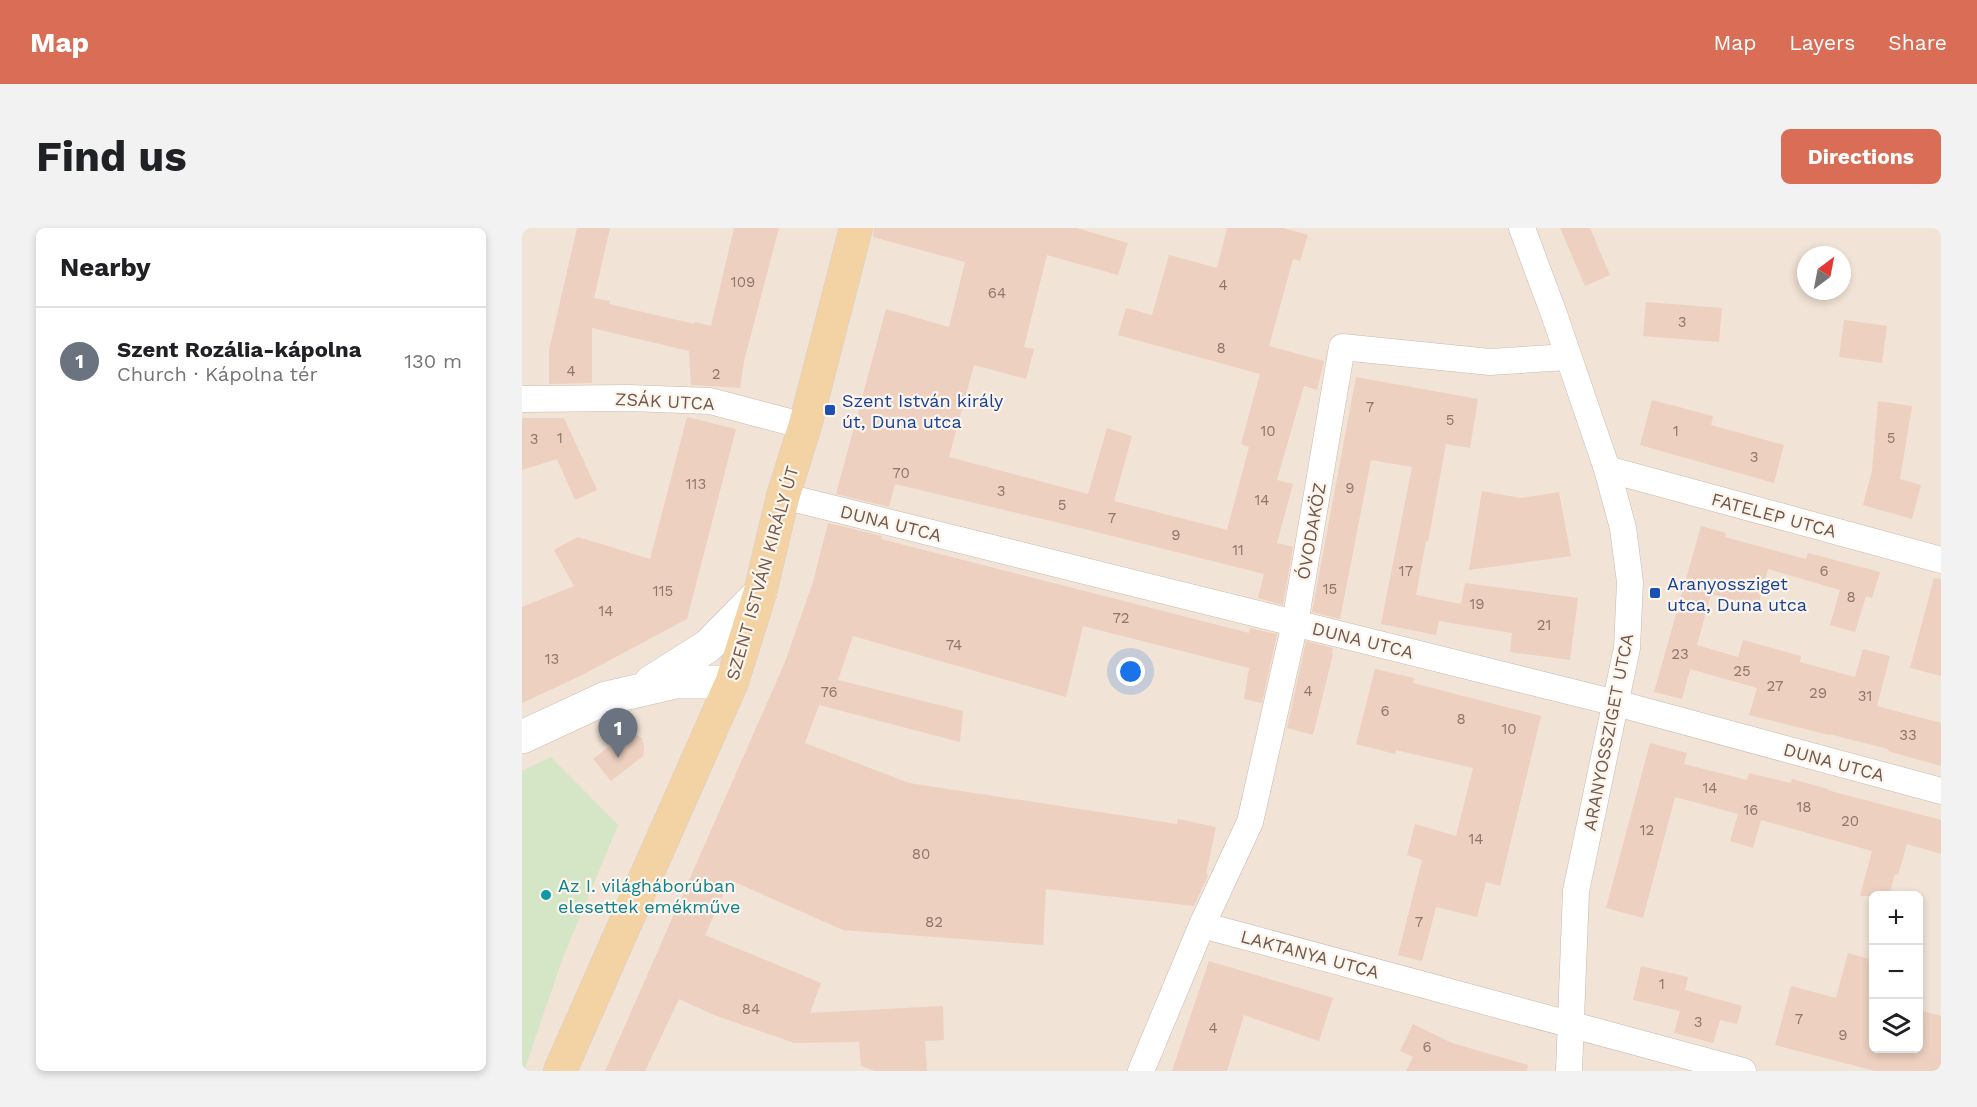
<!DOCTYPE html>
<meta charset="utf-8">
<style>
:root{--surface:#fff;--page:#f2f2f2;--text:#202124;--muted:#757577;--line:#e0e0e0;--accent:#d96d56}
body{margin:0;font-family:"Work Sans",sans-serif;background:var(--page);color:var(--text)}
.controls{position:absolute;right:18px;bottom:18px;display:grid;overflow:hidden;border-radius:9px;box-shadow:0 3px 9px #0003}
.controls button{width:54px;height:54px;display:grid;place-items:center;padding:0;border:0;border-bottom:2px solid var(--line);background:var(--surface);color:var(--text);font:30px sans-serif}
.compass{position:absolute;left:1275px;top:18px;width:54px;height:54px;border-radius:50%;background:var(--surface);box-shadow:0 3px 9px #0003;rotate:32deg}
.you{position:absolute;left:609px;top:444px;width:21px;height:21px;margin:-15px;border:4px solid #fff;border-radius:50%;background:#1a73e8;box-shadow:0 0 0 9px #1a73e833}
.badge{display:grid;place-items:center;width:39px;height:39px;border-radius:50%;background:var(--accent);color:#fff;font-size:20px;font-weight:700}
.pin{position:absolute;translate:-50% -50px;filter:drop-shadow(0 2px 3px #0008)}
.pin::after{content:'';position:absolute;top:32px;width:21px;height:18px;background:inherit;clip-path:polygon(0 0,100% 0,50% 100%)}
.list{margin:0;padding:0;list-style:none}
h2{display:flex;justify-content:space-between;align-items:center;height:78px;margin:0;padding:0 24px;font-size:26px}
h2 small{font-size:20px;font-weight:400;color:var(--muted)}
.list li{display:grid;grid-template-columns:39px 1fr auto;gap:18px;align-items:center;box-sizing:border-box;height:108px;padding:0 24px;border-top:2px solid var(--line)}
.list b{display:block;font-size:22px;white-space:nowrap}
.list p{margin:0;font-size:20px;white-space:nowrap;color:var(--muted)}
.list em{font-size:20px;font-style:normal;color:var(--muted)}
.icon{flex:none;width:33px;height:33px;fill:none;stroke:currentColor;stroke-width:2;stroke-linecap:round;stroke-linejoin:round}
.map{position:relative;flex:none;width:1419px;height:843px;overflow:hidden;border-radius:9px}
header{display:flex;align-items:center;gap:36px;box-sizing:border-box;height:84px;padding:0 30px;background:var(--accent);color:#fff}
header strong{font-size:28px}
nav{display:flex;gap:33px;margin-inline-start:auto;font-size:21px}
.intro{display:flex;align-items:center;justify-content:space-between;box-sizing:border-box;height:144px;padding:0 36px}
h1{margin:0;font-size:42px}
.button{padding:15px 27px;border-radius:9px;background:var(--accent);color:#fff;font-size:21px;font-weight:700}
main{display:flex;gap:36px;padding:0 36px}
aside{flex:1;background:var(--surface);border-radius:9px;box-shadow:0 3px 9px #0003}
.map>svg:first-child{display:block}
.residential{fill:#f1e3d5;fill-rule:evenodd}
.green{fill:#d5e6c6}
.building{fill:#edd0c0}
.lines{fill:none;stroke-linecap:round;stroke-linejoin:round}
.street-casing{stroke:#cbb9ad;stroke-width:27}
.secondary-casing{stroke:#cfbbae;stroke-width:34}
.primary-casing{stroke:#d7d0cd;stroke-width:34}
.street{stroke:#fff;stroke-width:26}
.secondary{stroke:#fff;stroke-width:33}
.primary{stroke:#f3d2a4;stroke-width:33}
.transit-dot{fill:#1a4fb4;stroke:#fdf5ec;stroke-width:2}
.culture-dot{fill:#0f9aa8;stroke:#fdf5ec;stroke-width:2}
.labels{text-anchor:middle;dominant-baseline:central;stroke-width:4.5;stroke-linejoin:round;paint-order:stroke}
.number-label{font-size:15px;fill:#90766a}
.transit-label{font-size:18px;fill:#164399;stroke:#fdf5ec;text-anchor:start}
.street-label{font-size:18px;fill:#71584d;stroke:#fdf5ec}
.culture-label{font-size:18px;fill:#0d838f;stroke:#fdf5ec;text-anchor:start}
</style>
<header>
<strong>Map</strong>
<nav><a>Map</a><a>Layers</a><a>Share</a></nav>
</header>
<div class="intro"><h1>Find us</h1><a class="button">Directions</a></div>
<main>
<aside>
<h2>Nearby<small></small></h2>
<ul class="list">
<li><span class="badge" style="background:#6b7280">1</span><div><b>Szent Rozália-kápolna</b><p>Church · Kápolna tér</p></div><em>130 m</em></li>
</ul>
</aside>
<div class="map">
<svg width="1419" height="843" viewBox="0 0 1419 843">
<rect width="100%" height="100%" fill="#faf1e6"/>
<!-- residential -->
<path class="residential" d="M0,0h1419v843h-1419zM1284,27h36v36h-36zM1352,668h44v152h-44z"/>
<!-- green -->
<path class="green" d="M29,529l67,68 -56,135 -38,111h-2v-300z"/>
<!-- building -->
<g class="building">
<path d="M55,0h33l-16,70 16,3 -1,3 85,20 1,-2 16,4 23,-98h45l-35,133 -4,27 -49,-3 -2,-34 -97,-23v55l-43,1v-34z"/>
<path d="M352,0h202l52,15 -10,32 -71,-20 -23,92 10,2 -8,30 -52,-14 -25,92 139,37 19,-66 25,8 -18,65 113,29 22,-83 -8,-3 19,-70 -142,-39 8,-27 26,7 17,-60 48,13 10,-40h56l25,7 -8,26 -7,-2 -24,87 55,15 -7,29 -13,-4 -27,94 16,4 -16,59 16,4 -10,58 -25,-7 6,-24 -188,-47 -181,-43 -6,23 -53,-13 50,-185 63,18 16,-65 -92,-25z"/>
<path d="M1038,0h30l20,47 -25,11z"/>
<path d="M1124,74l76,6 -3,34 -76,-6z"/>
<path d="M1322,92l43,6 -5,37 -43,-6z"/>
<path d="M834,149l122,22 -8,49 -24,-4 -18,98 -2,-1 -10,54 45,9 4,-21 113,15 -8,62 -60,-8 2,-19 -73,-12 -3,14 -55,-11 31,-157 -41,-7 -31,159 -28,-7z"/>
<path d="M1130,172l61,16 -2,9 73,20 -10,38 -134,-38z"/>
<path d="M1356,173l34,5 -12,73 21,6 -9,34 -49,-14 9,-34z"/>
<path d="M165,189l49,12 -49,190 -107,57 -58,27v-96l52,-21 -20,-36 24,-13 72,22z"/>
<path d="M0,190h42l33,72 -22,10 -18,-41 -35,11z"/>
<path d="M960,263l38,7 39,-6 12,64 -102,14z"/>
<path d="M306,295l54,13 -1,3 368,94 1,-5 27,6 -15,69 -18,-4 5,-31 -166,-42 -17,71 -213,-61 -15,44 125,31 -3,31 -141,-37 -14,38 104,40 268,41 1,-5 38,8 -10,47h2l-1,4 -13,28 -148,-17 -3,56 -200,-15 -113,-50 -25,55 116,48 -11,30 133,-7 1,34 -19,1 2,30h-52l-14,-5 -2,-24 -65,1 -80,-28 -35,-16 -34,72h-40l180,-409 28,-80z"/>
<path d="M1179,298l25,7 -1,4 81,22 2,-6 72,19 -8,26 -6,-2 -11,36 -25,-7 10,-35 -72,-21 -10,38 -47,-13 -14,51 41,12 5,-17 58,16 -1,6 55,15 8,-28 27,7 -13,50 64,17v43l-53,-15v-2l-59,-15v1l-80,-20 8,-27 -67,-19 -8,30 -28,-7z"/>
<path d="M1412,350l7,1v97l-31,-8z"/>
<path d="M784,413l27,7 -1,6h1l-20,81 -26,-7z"/>
<path d="M853,441l39,9 -1,5 128,33 -41,170 -14,-4 -9,35 -41,-10 -14,54 -24,-6 24,-95 -15,-5 8,-31 41,12 17,-68 -77,-18 -1,4 -39,-10z"/>
<path d="M103,506h9l8,4 2,9 -1,9 -32,25 -18,-22z"/>
<path d="M1128,515l37,10 -3,11 63,16 2,-7 42,10 1,-4 36,10 -1,1 114,30v34l-34,-10 -9,31 -3,-1 -6,22h-29l12,-45 -111,-31 -8,28 -23,-7 8,-27 -63,-17 -32,121 -37,-10z"/>
<path d="M1326,725l21,6 -1,5h6v84h44v-38l23,6v55h-66l-100,-26 16,-59 45,12z"/>
<path d="M687,733l124,37 -14,43 -75,-26 -17,56h-55z"/>
<path d="M1119,738l47,11 -3,13 57,16 -5,18 -17,-4 -7,23 -39,-10 6,-22 -47,-11z"/>
<path d="M891,796l39,19 76,22 -1,6h-121l7,-14 -13,-6z"/>
</g>
<g class="lines">
<!-- street casing -->
<g class="street-casing">
<g id="street">
<path d="M1000,0l32,86 53,155 16,59 7,54 -3,66 -51,243 -7,180"/>
<path d="M0,171l107,-1 81,3 95,25"/>
<path d="M1085,241l334,91"/>
<path d="M261,268l833,207 325,88"/>
<path d="M680,697l541,146"/>
<path d="M619,843l61,-146 48,-103 45,-199 47,-276 148,15 77,-5"/>
</g>
</g>
<!-- secondary casing -->
<g class="secondary-casing">
<g id="secondary">
<path d="M129,454l57,-36 52,-53"/>
<path d="M0,509l84,-39 70,-16h56"/>
</g>
</g>
<!-- primary casing -->
<g class="primary-casing">
<path id="primary" d="M38,843l172,-389 28,-89 23,-97 22,-70 51,-198"/>
</g>
<!-- street -->
<use href="#street" class="street"/>
<!-- secondary -->
<use href="#secondary" class="secondary"/>
<!-- primary -->
<use href="#primary" class="primary"/>
</g>
<!-- markers -->
<g class="transit-dot">
<rect x="302" y="176" width="12" height="12" rx="3"/>
<rect x="1127" y="359" width="12" height="12" rx="3"/>
</g>
<circle class="culture-dot" cx="24" cy="667" r="6"/>
<g class="labels">
<!-- number labels -->
<g class="number-label">
<text x="221" y="54">109</text>
<text x="701" y="57">4</text>
<text x="475" y="65">64</text>
<text x="1160" y="94">3</text>
<text x="699" y="120">8</text>
<text x="49" y="143">4</text>
<text x="194" y="146">2</text>
<text x="848" y="179">7</text>
<text x="928" y="192">5</text>
<text x="746" y="203">10</text>
<text x="1154" y="203">1</text>
<text x="38" y="210">1</text>
<text x="1369" y="210">5</text>
<text x="12" y="211">3</text>
<text x="1232" y="229">3</text>
<text x="379" y="245">70</text>
<text x="174" y="256">113</text>
<text x="828" y="260">9</text>
<text x="479" y="263">3</text>
<text x="740" y="272">14</text>
<text x="540" y="277">5</text>
<text x="590" y="290">7</text>
<text x="654" y="307">9</text>
<text x="716" y="322">11</text>
<text x="884" y="343">17</text>
<text x="1302" y="343">6</text>
<text x="808" y="361">15</text>
<text x="141" y="363">115</text>
<text x="1329" y="369">8</text>
<text x="955" y="376">19</text>
<text x="84" y="383">14</text>
<text x="599" y="390">72</text>
<text x="1022" y="397">21</text>
<text x="432" y="417">74</text>
<text x="1158" y="426">23</text>
<text x="30" y="431">13</text>
<text x="1220" y="443">25</text>
<text x="1253" y="458">27</text>
<text x="786" y="463">4</text>
<text x="307" y="464">76</text>
<text x="1296" y="465">29</text>
<text x="1343" y="468">31</text>
<text x="863" y="483">6</text>
<text x="939" y="491">8</text>
<text x="987" y="501">10</text>
<text x="1386" y="507">33</text>
<text x="1188" y="560">14</text>
<text x="1282" y="579">18</text>
<text x="1229" y="582">16</text>
<text x="1328" y="593">20</text>
<text x="1125" y="602">12</text>
<text x="954" y="611">14</text>
<text x="399" y="626">80</text>
<text x="412" y="694">82</text>
<text x="897" y="694">7</text>
<text x="1140" y="756">1</text>
<text x="229" y="781">84</text>
<text x="1277" y="791">7</text>
<text x="1176" y="794">3</text>
<text x="691" y="800">4</text>
<text x="1321" y="807">9</text>
<text x="905" y="819">6</text>
</g>
<!-- transit labels -->
<g class="transit-label">
<text x="320" y="172">Szent István király<tspan x="320" dy="21">út, Duna utca</tspan></text>
<text x="1145" y="355">Aranyossziget<tspan x="1145" dy="21">utca, Duna utca</tspan></text>
</g>
<!-- street labels -->
<g class="street-label">
<text transform="translate(143 173) rotate(3)">ZSÁK UTCA</text>
<text transform="translate(1252 287) rotate(15)">FATELEP UTCA</text>
<text transform="translate(369 295) rotate(14)">DUNA UTCA</text>
<text transform="translate(789 303) rotate(-80)">ÓVODAKÖZ</text>
<text transform="translate(240 345) rotate(-74)">SZENT ISTVÁN KIRÁLY ÚT</text>
<text transform="translate(841 412) rotate(14)">DUNA UTCA</text>
<text transform="translate(1086 504) rotate(-79)">ARANYOSSZIGET UTCA</text>
<text transform="translate(1312 534) rotate(15)">DUNA UTCA</text>
<text transform="translate(788 726) rotate(15)">LAKTANYA UTCA</text>
</g>
<!-- culture labels -->
<g class="culture-label">
<text x="36" y="657">Az I. világháborúban<tspan x="36" dy="21">elesettek emékműve</tspan></text>
</g>
</g>
</svg>
<div class="controls">
<button>+</button>
<button>−</button>
<button><svg class="icon" aria-label="layers" viewBox="0 0 24 24"><path d="M12 4l9 5-9 5-9-5zM3 14l9 5 9-5"/></svg></button>
</div>
<svg class="compass" viewBox="-18 -18 36 36"><path d="M0-13l5 13h-10z" fill="#e53935"/><path d="M0 13l5-13h-10z" fill="#757577"/></svg>
<div class="you"></div>
<div class="pin badge" style="left:96px;top:530px;background:#6b7280">1</div>
</div>
</main>
